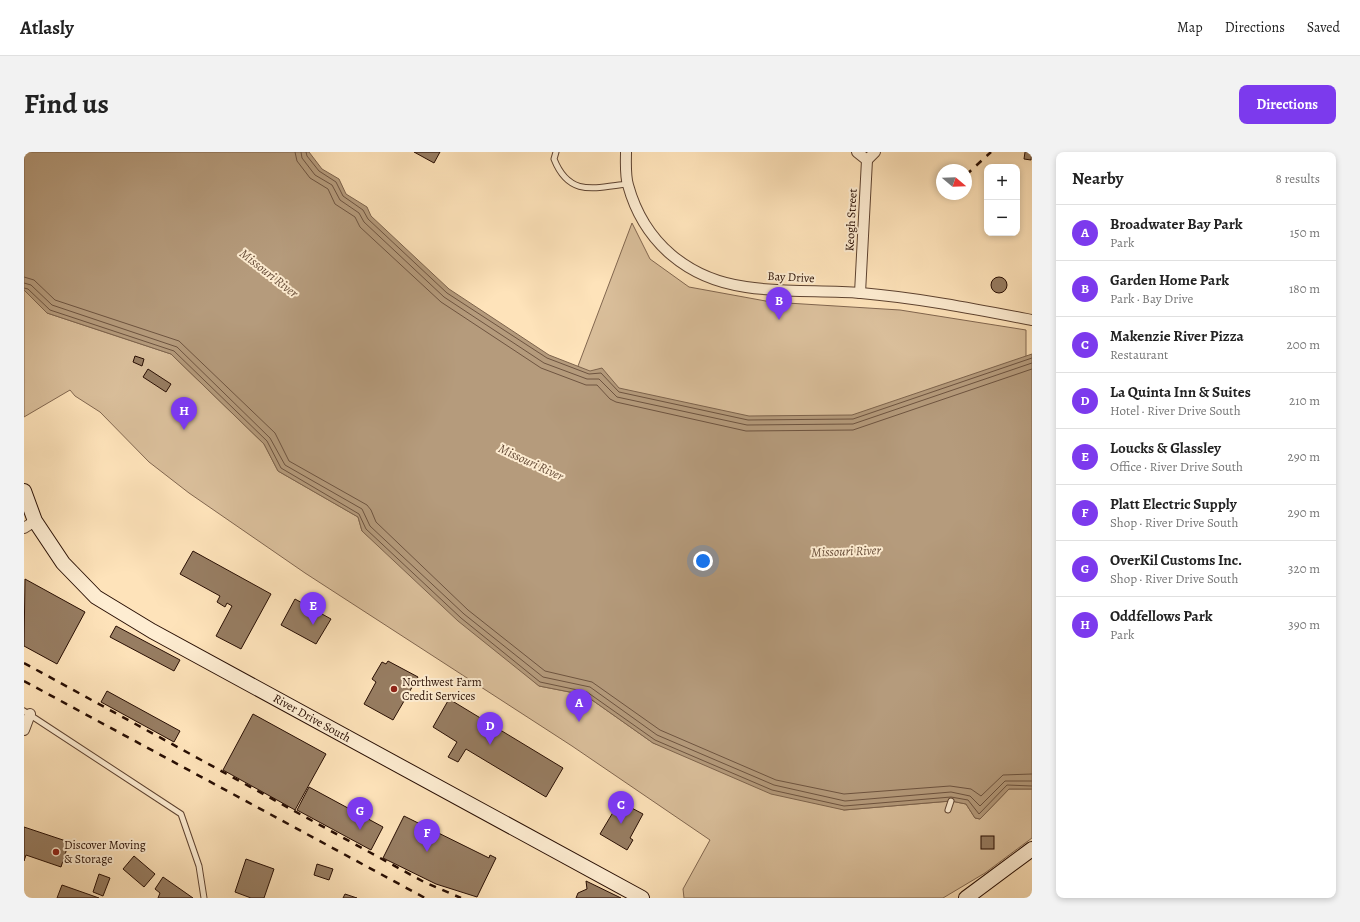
<!DOCTYPE html>
<meta charset="utf-8">
<style>
:root{--surface:#fff;--page:#f2f2f2;--text:#222;--muted:#767676;--line:#e0e0e0;--accent:#7c3aed}
body{margin:0;font-family:Alegreya,serif;background:var(--page);color:var(--text)}
.controls{position:absolute;right:12px;top:12px;display:grid;overflow:hidden;border-radius:8px;box-shadow:0 2px 6px #0003}
.controls button{width:36px;height:36px;display:grid;place-items:center;padding:0;border:0;border-bottom:1px solid var(--line);background:var(--surface);color:var(--text);font:20px sans-serif}
.compass{position:absolute;left:912px;top:12px;width:36px;height:36px;border-radius:50%;background:var(--surface);box-shadow:0 2px 6px #0003;rotate:109deg}
.you{position:absolute;left:679px;top:409px;width:14px;height:14px;margin:-10px;border:3px solid #fff;border-radius:50%;background:#1a73e8;box-shadow:0 0 0 6px #1a73e833}
.badge{display:grid;place-items:center;width:26px;height:26px;border-radius:50%;background:var(--accent);color:#fff;font-size:13px;font-weight:700}
.pin{position:absolute;translate:-50% -33px;filter:drop-shadow(0 1px 2px #0008)}
.pin::after{content:'';position:absolute;top:21px;width:14px;height:12px;background:inherit;clip-path:polygon(0 0,100% 0,50% 100%)}
.list{margin:0;padding:0;list-style:none}
h2{display:flex;justify-content:space-between;align-items:center;height:52px;margin:0;padding:0 16px;font-size:17px}
h2 small{font-size:13px;font-weight:400;color:var(--muted)}
.list li{display:grid;grid-template-columns:26px 1fr auto;gap:12px;align-items:center;box-sizing:border-box;height:56px;padding:0 16px;border-top:1px solid var(--line)}
.list b{display:block;font-size:15px;white-space:nowrap}
.list p{margin:0;font-size:13px;white-space:nowrap;color:var(--muted)}
.list em{font-size:13px;font-style:normal;color:var(--muted)}
.map{position:relative;flex:none;width:1008px;height:746px;overflow:hidden;border-radius:8px}
header{display:flex;align-items:center;gap:24px;box-sizing:border-box;height:56px;padding:0 20px;background:var(--surface);border-bottom:1px solid var(--line)}
header strong{font-size:19px}
nav{display:flex;gap:22px;margin-inline-start:auto;font-size:14px}
.intro{display:flex;align-items:center;justify-content:space-between;box-sizing:border-box;height:96px;padding:0 24px}
h1{margin:0;font-size:28px}
.button{padding:10px 18px;border-radius:8px;background:var(--accent);color:#fff;font-size:14px;font-weight:700}
main{display:flex;gap:24px;padding:0 24px}
aside{flex:1;background:var(--surface);border-radius:8px;box-shadow:0 2px 6px #0003}
.map>svg:first-child{display:block}
.green{fill:#dabf9b;stroke:#81664f}
.water{fill:#b59b7c;stroke:#7d634c}
.lines{fill:none;stroke-linecap:round;stroke-linejoin:round}
.shore{stroke:#6e5440;stroke-width:1}
.building{fill:#977d62;stroke:#280e03}
.service-casing{stroke:#5e4331;stroke-width:7}
.minor-casing{stroke:#5e4331;stroke-width:12}
.secondary-casing{stroke:#280e03;stroke-width:16}
.service{stroke:#feedd2;stroke-width:5}
.minor{stroke:#feedd2;stroke-width:10}
.secondary{stroke:#feedd2;stroke-width:14}
.rail{stroke:#280e03;stroke-width:2.5;stroke-dasharray:7 7;stroke-linecap:butt}
.poi-dot{fill:#8f2418;stroke:#feedd2;stroke-width:1.5}
.labels{text-anchor:middle;dominant-baseline:central;stroke-width:4;stroke-linejoin:round;paint-order:stroke}
.street-label{font-size:12px;fill:#280e03;stroke:#feedd2}
.poi-label{font-size:12px;fill:#280e03;stroke:#feedd2;text-anchor:start}
.water-label{font-size:13px;font-style:italic;fill:#674d39;stroke:#feedd2}
</style>
<header>
<strong>Atlasly</strong>
<nav><a>Map</a><a>Directions</a><a>Saved</a></nav>
</header>
<div class="intro"><h1>Find us</h1><a class="button">Directions</a></div>
<main>
<div class="map">
<svg width="1008" height="746" viewBox="0 0 1008 746">
<rect width="100%" height="100%" fill="#fee3ba"/>
<filter id="stains"><feTurbulence type="fractalNoise" baseFrequency=".005" numOctaves="4"/><feColorMatrix values="0 0 0 0 .2 0 0 0 0 .09 0 0 0 0 .02 0 0 0 .5 -.17"/></filter>
<radialGradient id="worn" r=".72"><stop offset=".6" stop-color="#630" stop-opacity="0"/><stop offset="1" stop-color="#630" stop-opacity=".3"/></radialGradient>
<!-- green -->
<g class="green">
<path d="M608,71l18,36 39,28 82,15 129,8 126,20v34l-137,49 -92,14 -143,-19 -79,-34z"/>
<path d="M0,138l23,23 124,41 93,90 14,27 80,46 4,14 177,155 46,9 68,48 191,67 107,-9 15,3 9,14 5,1 29,-30h23v49l-47,35 -42,25h-259l-1,-9 27,-49 -138,-94 -267,-173 -116,-80 -40,-31 -49,-50 -25,-16 -5,-6 -46,27z"/>
</g>
<!-- water -->
<path class="water" d="M0,0h285l13,17 17,10 7,15 21,13 4,9 78,73 100,66 41,16 12,-3 17,20 130,28 103,-1 180,-61v435h-23l-29,30 -5,-1 -9,-14 -15,-3 -107,9 -73,-16 -118,-51 -68,-48 -46,-9 -81,-65 -96,-90 -4,-14 -80,-46 -14,-27 -93,-90 -124,-41 -23,-23z"/>
<g class="lines">
<!-- shore -->
<g class="shore">
<path d="M271,0l2,9 13,17 18,11 7,15 20,13 5,10 81,75 100,66 45,17h11l13,14 6,3 130,29 107,-1 179,-61"/>
<path d="M277,0l1,6 13,17 17,10 8,15 19,13 5,9 80,75 100,66 43,16h12l18,18 130,28 106,-1 179,-61"/>
<path d="M282,0l1,4 12,15 17,11 7,14 20,14 5,9 79,74 100,65 42,16 12,-1 18,19 129,28 105,-1 179,-61"/>
<path d="M0,125l10,3 21,20 124,41 96,92 14,28 78,44 4,5 5,12 92,88 77,61 47,11 68,48 116,50 68,14 106,-8 21,3 10,7 22,-21 29,-1"/>
<path d="M0,131l7,2 21,20 125,42 93,91 15,27 77,44 8,17 94,88 79,63 47,10 67,48 117,50 71,16 106,-9 19,4 10,10 25,-25h27"/>
<path d="M0,136l4,1 22,21 124,41 93,90 14,27 78,46 7,15 95,89 79,64 47,10 68,48 117,50 72,16 107,-9 17,3 11,14 28,-29 25,1"/>
</g>
</g>
<!-- building -->
<g class="building">
<path d="M390,0h26l-6,11z"/>
<path d="M1001,0h7l-1,8 -7,-1z"/>
<circle cx="975" cy="133" r="8"/>
<path d="M111,204l9,3 -2,7 -9,-4z"/>
<path d="M124,217l23,15 -5,8 -23,-15z"/>
<path d="M169,399l78,43 -30,55 -25,-13 16,-30 -5,-3 -2,4 -8,-5 3,-6 -40,-22z"/>
<path d="M1,427l60,33 -28,52 -33,-18z"/>
<path d="M271,447l36,20 -15,25 -35,-19z"/>
<path d="M92,474l64,34 -6,11 -64,-34z"/>
<path d="M364,509l30,16 -25,43 -29,-16 12,-22 -4,-3 10,-17 4,2z"/>
<path d="M83,539l73,40 -6,11 -73,-40z"/>
<path d="M425,547l114,69 -17,29 -80,-48 -8,13 -10,-5 9,-15 -24,-15z"/>
<path d="M229,562l73,40 -31,56 -72,-40z"/>
<path d="M285,635l74,40 -12,23 -74,-40z"/>
<path d="M602,653l17,9 -13,24 3,2 -6,10 -27,-16 15,-25 7,4z"/>
<path d="M380,664l85,42 1,-3 6,3 -19,39 -41,-13 -53,-26z"/>
<path d="M0,675l45,15 -8,25 -35,-12 -2,6z"/>
<rect x="957" y="684" width="13" height="13"/>
<path d="M110,704l21,18 -11,13 -21,-18z"/>
<path d="M222,707l28,10 -10,29h-13l-16,-6z"/>
<path d="M293,712l16,5 -4,11 -15,-5z"/>
<path d="M75,722l11,4 -7,18 -10,-4z"/>
<path d="M139,725l30,21h-35l2,-5 -5,-4z"/>
<path d="M562,729l35,17h-45l2,-5 9,-4z"/>
<path d="M38,733l37,13h-42z"/>
<path d="M321,742l12,4h-14z"/>
</g>
<g class="lines">
<!-- service casing -->
<g class="service-casing">
<g id="service">
<path d="M532,0l-2,7c15,38 40,29 73,25"/>
<path d="M0,559l157,103 18,52 5,32"/>
<path d="M924,658l3,-9"/>
</g>
</g>
<!-- minor casing -->
<g class="minor-casing">
<g id="minor">
<path d="M602,0c0,10 -1,23 2,33 16,58 60,94 118,102 38,6 77,3 115,6 58,5 114,16 171,27"/>
<path d="M833,0l10,8 -7,133"/>
<path d="M843,8l8,-8"/>
<path d="M0,376l11,-7"/>
<path d="M0,578l6,-16"/>
</g>
</g>
<!-- secondary casing -->
<g class="secondary-casing">
<g id="secondary">
<path d="M0,339l11,30 28,42 33,34 56,34 490,267"/>
<path d="M942,746l66,-49"/>
</g>
</g>
<!-- service -->
<use href="#service" class="service"/>
<!-- minor -->
<use href="#minor" class="minor"/>
<!-- secondary -->
<use href="#secondary" class="secondary"/>
<!-- rail -->
<g class="rail">
<path d="M942,23l25,-23"/>
<path d="M0,511l400,219 37,16"/>
<path d="M0,529l401,217"/>
</g>
</g>
<!-- markers -->
<g class="poi-dot">
<circle cx="370" cy="537" r="4"/>
<circle cx="32" cy="700" r="4"/>
</g>
<g class="labels">
<!-- street labels -->
<g class="street-label">
<text transform="translate(827 68) rotate(-87)">Keogh Street</text>
<text transform="translate(767 125) rotate(3)">Bay Drive</text>
<text transform="translate(288 566) rotate(29)">River Drive South</text>
</g>
<!-- poi labels -->
<g class="poi-label">
<text x="378" y="530">Northwest Farm<tspan x="378" dy="14">Credit Services</tspan></text>
<text x="40" y="693">Discover Moving<tspan x="40" dy="14">&amp; Storage</tspan></text>
</g>
<!-- water labels -->
<g class="water-label">
<text transform="translate(245 121) rotate(38)">Missouri River</text>
<text transform="translate(507 310) rotate(25)">Missouri River</text>
<text transform="translate(822 399) rotate(-2)">Missouri River</text>
</g>
</g>
<rect width="100%" height="100%" filter="url(#stains)"/>
<rect width="100%" height="100%" fill="url(#worn)"/>
</svg>
<div class="controls">
<button>+</button>
<button>−</button>
</div>
<svg class="compass" viewBox="-18 -18 36 36"><path d="M0-13l5 13h-10z" fill="#e53935"/><path d="M0 13l5-13h-10z" fill="#767676"/></svg>
<div class="you"></div>
<div class="pin badge" style="left:555px;top:570px">A</div>
<div class="pin badge" style="left:755px;top:168px">B</div>
<div class="pin badge" style="left:597px;top:672px">C</div>
<div class="pin badge" style="left:466px;top:593px">D</div>
<div class="pin badge" style="left:289px;top:473px">E</div>
<div class="pin badge" style="left:403px;top:700px">F</div>
<div class="pin badge" style="left:336px;top:678px">G</div>
<div class="pin badge" style="left:160px;top:278px">H</div>
</div>
<aside>
<h2>Nearby<small>8 results</small></h2>
<ul class="list">
<li><span class="badge">A</span><div><b>Broadwater Bay Park</b><p>Park</p></div><em>150 m</em></li>
<li><span class="badge">B</span><div><b>Garden Home Park</b><p>Park · Bay Drive</p></div><em>180 m</em></li>
<li><span class="badge">C</span><div><b>Makenzie River Pizza</b><p>Restaurant</p></div><em>200 m</em></li>
<li><span class="badge">D</span><div><b>La Quinta Inn &amp; Suites</b><p>Hotel · River Drive South</p></div><em>210 m</em></li>
<li><span class="badge">E</span><div><b>Loucks &amp; Glassley</b><p>Office · River Drive South</p></div><em>290 m</em></li>
<li><span class="badge">F</span><div><b>Platt Electric Supply</b><p>Shop · River Drive South</p></div><em>290 m</em></li>
<li><span class="badge">G</span><div><b>OverKil Customs Inc.</b><p>Shop · River Drive South</p></div><em>320 m</em></li>
<li><span class="badge">H</span><div><b>Oddfellows Park</b><p>Park</p></div><em>390 m</em></li>
</ul>
</aside>
</main>
